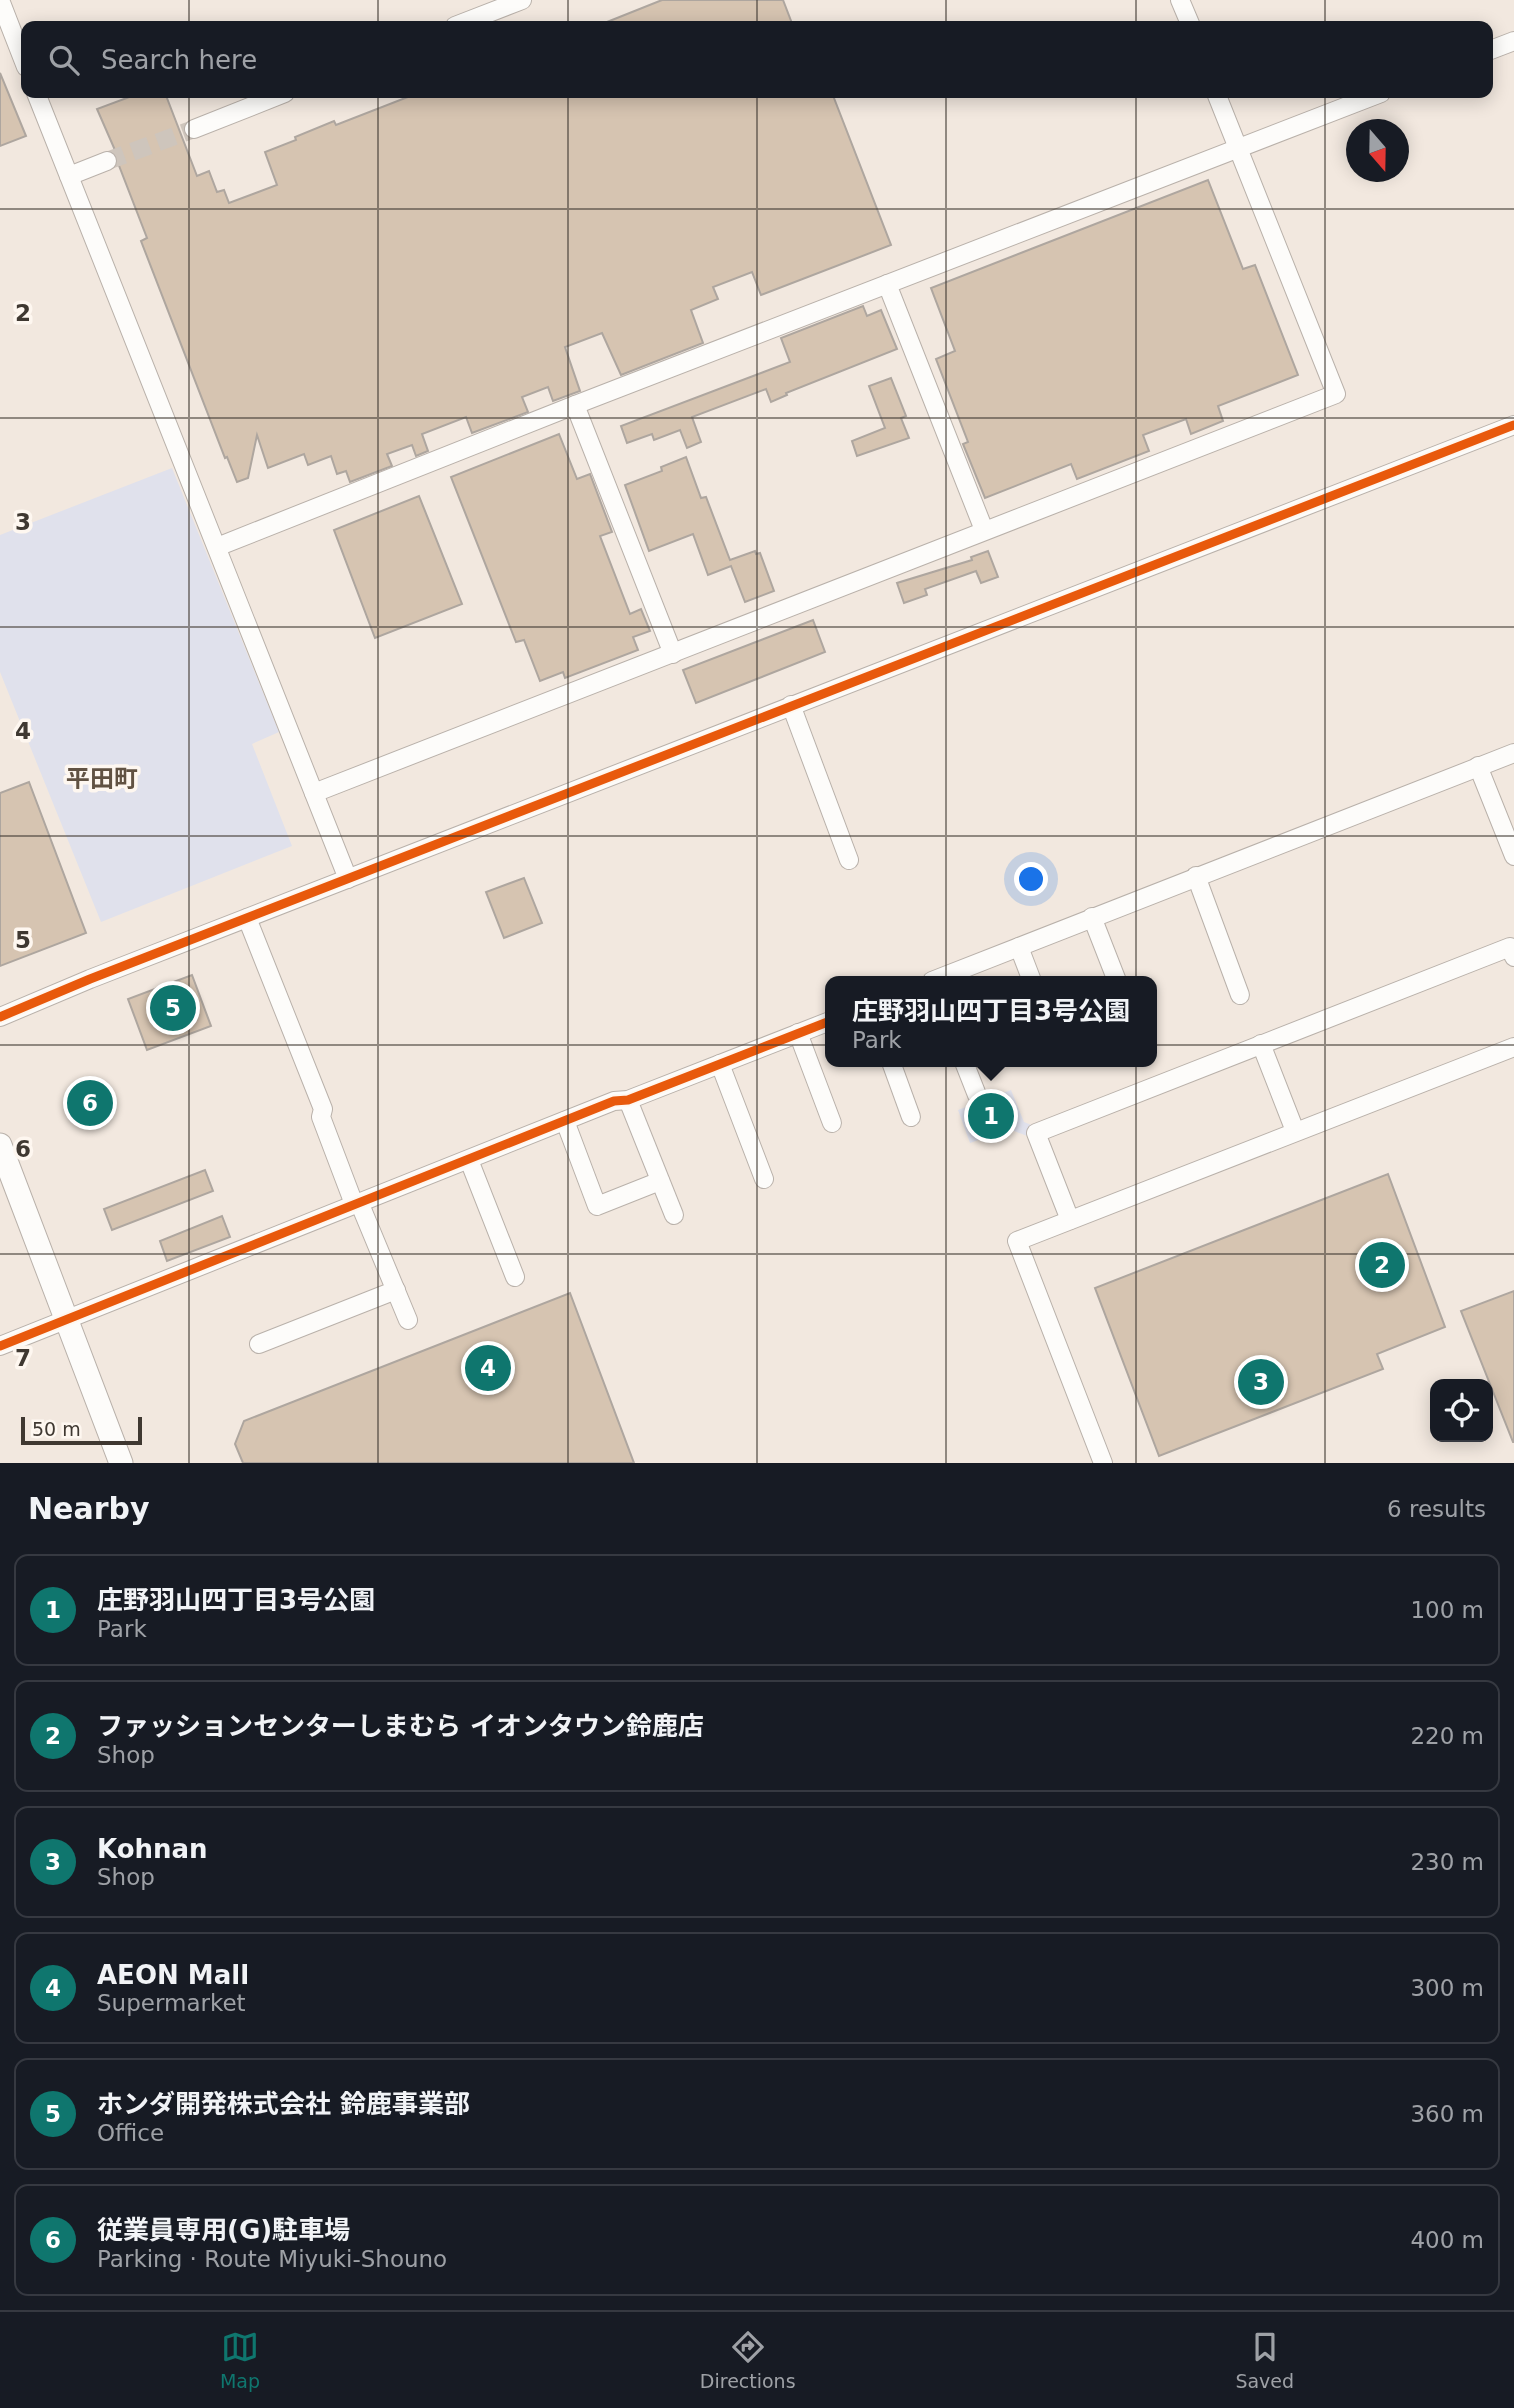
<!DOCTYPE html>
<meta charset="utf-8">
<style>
:root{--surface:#171b24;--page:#242831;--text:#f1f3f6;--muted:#9ea1a6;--line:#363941;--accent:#0f766e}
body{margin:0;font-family:"DejaVu Sans","Noto Sans JP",sans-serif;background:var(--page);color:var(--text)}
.controls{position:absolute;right:21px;bottom:21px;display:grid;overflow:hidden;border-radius:14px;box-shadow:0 4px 18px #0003}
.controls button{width:63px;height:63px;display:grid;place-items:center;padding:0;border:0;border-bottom:2px solid var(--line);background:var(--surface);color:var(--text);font:35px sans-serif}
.compass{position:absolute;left:1346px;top:119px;width:63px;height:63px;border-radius:50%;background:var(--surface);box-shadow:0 4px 18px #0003;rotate:160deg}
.scale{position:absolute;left:21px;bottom:18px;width:121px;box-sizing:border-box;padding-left:7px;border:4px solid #3f3831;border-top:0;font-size:19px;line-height:24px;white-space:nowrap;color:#3f3831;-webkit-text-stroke:5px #fef7f0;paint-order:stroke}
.you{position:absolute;left:1032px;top:880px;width:24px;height:24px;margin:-18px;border:5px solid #fff;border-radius:50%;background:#1a73e8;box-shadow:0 0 0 10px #1a73e833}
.badge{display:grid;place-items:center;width:46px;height:46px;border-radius:50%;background:var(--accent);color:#fff;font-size:23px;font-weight:700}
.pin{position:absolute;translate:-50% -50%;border:4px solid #fff;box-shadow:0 2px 7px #0006}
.popup{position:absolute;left:825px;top:976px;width:332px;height:91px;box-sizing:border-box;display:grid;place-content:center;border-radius:14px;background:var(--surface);filter:drop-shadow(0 2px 5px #0005);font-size:23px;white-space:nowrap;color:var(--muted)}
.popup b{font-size:26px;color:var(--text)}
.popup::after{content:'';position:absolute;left:50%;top:100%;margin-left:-14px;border:14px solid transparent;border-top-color:var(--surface)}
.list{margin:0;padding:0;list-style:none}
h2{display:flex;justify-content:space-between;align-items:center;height:91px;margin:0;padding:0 28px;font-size:30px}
h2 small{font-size:23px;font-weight:400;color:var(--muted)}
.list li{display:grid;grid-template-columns:46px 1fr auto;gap:21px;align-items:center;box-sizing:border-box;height:112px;margin:0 14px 14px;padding:0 14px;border:2px solid var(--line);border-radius:14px}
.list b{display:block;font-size:26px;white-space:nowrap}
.list p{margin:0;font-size:23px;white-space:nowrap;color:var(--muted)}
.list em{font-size:23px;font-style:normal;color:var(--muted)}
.icon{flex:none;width:38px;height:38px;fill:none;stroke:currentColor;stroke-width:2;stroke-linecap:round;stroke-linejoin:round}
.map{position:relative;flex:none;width:1514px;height:1463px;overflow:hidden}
.search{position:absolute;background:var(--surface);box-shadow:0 4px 18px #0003;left:21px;right:21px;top:21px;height:77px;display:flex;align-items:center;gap:18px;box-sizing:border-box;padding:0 24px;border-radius:14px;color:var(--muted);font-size:26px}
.sheet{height:847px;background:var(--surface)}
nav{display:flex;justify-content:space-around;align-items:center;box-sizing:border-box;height:98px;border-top:2px solid var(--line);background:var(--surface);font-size:19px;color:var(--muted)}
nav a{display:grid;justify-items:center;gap:4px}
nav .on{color:var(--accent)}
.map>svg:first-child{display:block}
.green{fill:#e0e1ec}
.building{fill:#d6c4b1;stroke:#aea69f;stroke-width:2}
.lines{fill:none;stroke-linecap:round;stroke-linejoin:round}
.minor-tunnel{stroke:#cec5bc;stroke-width:18;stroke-dasharray:18 9;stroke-linecap:butt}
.minor-casing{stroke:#b9b1aa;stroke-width:20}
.major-casing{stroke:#b9b1aa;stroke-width:25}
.minor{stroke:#fdfcfa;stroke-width:18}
.major{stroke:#fdfcfa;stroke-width:23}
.cycleway-casing{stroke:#fef7f0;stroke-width:13}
.cycleway{stroke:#e8590c;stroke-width:9}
.grid{fill:none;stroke:#3f3831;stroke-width:2;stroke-opacity:0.55}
.labels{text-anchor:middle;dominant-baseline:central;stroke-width:7;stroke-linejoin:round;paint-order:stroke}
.quarter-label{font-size:24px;font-weight:bold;fill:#615243;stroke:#fef7f0}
.grid-label{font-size:23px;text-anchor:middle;font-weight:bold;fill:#3f3831;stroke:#fef7f0;stroke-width:7;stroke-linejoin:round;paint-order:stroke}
</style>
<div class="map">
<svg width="1514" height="1463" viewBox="0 0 1514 1463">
<rect width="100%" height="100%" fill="#f2e8df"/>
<!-- green -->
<g class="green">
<path d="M172,468l107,264 -27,12 40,102 -191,76 -101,-250v-137z"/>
<path d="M1011,1090l13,32 10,4 -4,11 -21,-8 -39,14 -12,-33z"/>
</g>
<!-- building -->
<g class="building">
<path d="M662,0h121l10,26h-196z"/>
<path d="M0,73l26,63 -26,10z"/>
<path d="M140,93h25l32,83 12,-5 8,21 7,-2 5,13 48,-18 -12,-33 31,-12 -1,-3 39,-16 2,4 82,-32h414l59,152 -130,50 -9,-23 -39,15 5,12 -27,11 12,33 -82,32 -19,-42 -37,14 15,44 -27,10 -5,-14 -26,10 6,15 -56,21 -6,-16 -44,17 6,17 -12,5 -4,-11 -25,9 5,12 -42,16 -4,-11 -9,3 -6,-18 -23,9 -4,-11 -36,14 -11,-33 -9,43 -11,4 -10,-25 -2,1 -84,-217 6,-3 -29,-75v-6l-21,-48z"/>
<path d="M1208,180l35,89 12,-4 43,110 -80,31 5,15 -32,13 -5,-15 -43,16 6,16 -72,28 -6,-15 -86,34 -22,-54 5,-2 -32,-83 19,-8 -24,-63z"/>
<path d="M863,306l4,10 14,-6 16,39 -111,44 1,2 -16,7 -5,-13 -74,28 9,25 -14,6 -7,-18 -26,10 -2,-6 -25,9 -6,-17 169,-64 -9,-24z"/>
<path d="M891,378l15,38 -5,2 8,20 -52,18 -5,-15 33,-13 -16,-42z"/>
<path d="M559,434l18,45 13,-5 22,58 -12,4 30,78 11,-5 9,22 -17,6 5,13 -73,28 -2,-6 -23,9 -16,-41 -8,2 -65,-165z"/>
<path d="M686,457l15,41 5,-1 24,63 25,-9 1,3 4,-1 14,38 -29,11 -14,-36 -23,9 -15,-41 -44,17 -24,-66 37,-14 -1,-4z"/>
<path d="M419,496l43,108 -87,34 -41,-108z"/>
<path d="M988,551l10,26 -17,6 -5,-12 -51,18 2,6 -23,8 -7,-20 75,-23 -1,-3z"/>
<path d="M813,620l12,32 -129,51 -13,-33z"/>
<path d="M29,782l57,151 -86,33v-173z"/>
<path d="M524,878l18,45 -38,15 -18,-46z"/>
<path d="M192,975l19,51 -64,24 -19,-51z"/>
<path d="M205,1170l8,21 -101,39 -8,-21z"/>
<path d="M1388,1174l57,153 -68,27 6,15 -224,87 -64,-168z"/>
<path d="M222,1216l8,21 -63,24 -7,-20z"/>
<path d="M1514,1291v151h-1l-52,-131z"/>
<path d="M570,1293l64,170h-391l-8,-19 9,-23z"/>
</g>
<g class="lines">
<!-- minor-tunnel -->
<path class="minor-tunnel" d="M107,161l87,-32"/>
<!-- minor casing -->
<g class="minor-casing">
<g id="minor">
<path d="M0,0l26,67"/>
<path d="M1180,0l11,26"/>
<path d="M455,26l67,-26"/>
<path d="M1488,51l26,-10"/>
<path d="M36,93l312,786"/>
<path d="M194,129l91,-36"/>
<path d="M69,176l38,-15"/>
<path d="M887,284l97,246"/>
<path d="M575,405l98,249"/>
<path d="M217,547l358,-142 806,-312"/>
<path d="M791,705l58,155"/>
<path d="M1478,766l36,90"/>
<path d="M314,793l1022,-399 -120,-301"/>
<path d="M1196,876l44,119"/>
<path d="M1092,917l25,64"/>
<path d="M247,918l76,191 -2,8 33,87"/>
<path d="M1019,947l13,34"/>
<path d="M932,981l582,-228"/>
<path d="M0,1017l90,-38 1424,-554"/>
<path d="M798,1033l34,90"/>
<path d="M1261,1044l34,87"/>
<path d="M891,1062l20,55"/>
<path d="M964,1062l13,33"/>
<path d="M720,1064l44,115"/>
<path d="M628,1100l46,115"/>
<path d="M565,1121l32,85 63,-25"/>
<path d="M469,1160l46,117"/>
<path d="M359,1202l49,118"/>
<path d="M1070,1220l-34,-87 474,-186 4,10"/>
<path d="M259,1344l137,-54"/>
<path d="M0,1346l614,-245 14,-1 202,-79"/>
<path d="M1103,1463l-86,-222 497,-194"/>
</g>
</g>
<!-- major casing -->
<g class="major-casing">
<path id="major" d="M0,1145l121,318"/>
</g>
<!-- minor -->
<use href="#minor" class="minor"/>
<!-- major -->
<use href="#major" class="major"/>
<!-- cycleway casing -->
<g class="cycleway-casing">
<g id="cycleway">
<path d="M0,1017l90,-38 1424,-554"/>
<path d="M0,1346l614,-245 14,-1 202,-79"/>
</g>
</g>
<!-- cycleway -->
<use href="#cycleway" class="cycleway"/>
</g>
<!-- grid -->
<path class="grid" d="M189,0v26M378,0v26M568,0v26M757,0v26M946,0v26M1136,0v26M1325,0v26M189,93v1370M378,93v1370M568,93v1370M757,93v1370M946,93v1370M1136,93v1370M1325,93v1370M0,209h1514M0,418h1514M0,627h1514M0,836h1514M0,1045h1514M0,1254h1514"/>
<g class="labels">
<!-- quarter labels -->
<g class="quarter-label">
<text x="102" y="779">平田町</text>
</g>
</g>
<g class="grid-label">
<text x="23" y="321">2</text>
<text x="23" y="530">3</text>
<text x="23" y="739">4</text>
<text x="23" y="948">5</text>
<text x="23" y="1157">6</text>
<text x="23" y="1366">7</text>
</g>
</svg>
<div class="controls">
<button><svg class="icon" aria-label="locate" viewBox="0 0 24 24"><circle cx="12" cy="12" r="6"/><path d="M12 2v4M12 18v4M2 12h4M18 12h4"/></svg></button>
</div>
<svg class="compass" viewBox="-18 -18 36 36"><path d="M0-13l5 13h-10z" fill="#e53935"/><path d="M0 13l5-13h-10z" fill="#9ea1a6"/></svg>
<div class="scale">50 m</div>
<div class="you"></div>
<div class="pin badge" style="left:991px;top:1116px">1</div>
<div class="popup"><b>庄野羽山四丁目3号公園</b>Park</div>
<div class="pin badge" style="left:1382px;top:1265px">2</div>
<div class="pin badge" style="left:1261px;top:1382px">3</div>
<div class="pin badge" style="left:488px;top:1368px">4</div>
<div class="pin badge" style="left:173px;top:1008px">5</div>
<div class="pin badge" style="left:90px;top:1103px">6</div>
<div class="search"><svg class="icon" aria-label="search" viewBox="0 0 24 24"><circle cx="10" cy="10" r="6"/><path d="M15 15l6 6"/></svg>Search here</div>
</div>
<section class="sheet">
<h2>Nearby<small>6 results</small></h2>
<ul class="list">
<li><span class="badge">1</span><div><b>庄野羽山四丁目3号公園</b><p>Park</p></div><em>100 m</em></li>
<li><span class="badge">2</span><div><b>ファッションセンターしまむら イオンタウン鈴鹿店</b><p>Shop</p></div><em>220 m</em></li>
<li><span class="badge">3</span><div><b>Kohnan</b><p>Shop</p></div><em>230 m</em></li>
<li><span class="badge">4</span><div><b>AEON Mall</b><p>Supermarket</p></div><em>300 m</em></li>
<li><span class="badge">5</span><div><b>ホンダ開発株式会社 鈴鹿事業部</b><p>Office</p></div><em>360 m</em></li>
<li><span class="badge">6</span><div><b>従業員専用(G)駐車場</b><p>Parking · Route Miyuki-Shouno</p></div><em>400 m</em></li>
</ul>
</section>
<nav>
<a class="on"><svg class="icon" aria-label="map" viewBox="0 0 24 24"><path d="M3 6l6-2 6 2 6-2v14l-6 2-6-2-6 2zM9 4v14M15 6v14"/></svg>Map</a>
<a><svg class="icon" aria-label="directions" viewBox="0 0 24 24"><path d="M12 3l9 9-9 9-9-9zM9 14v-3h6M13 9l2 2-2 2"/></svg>Directions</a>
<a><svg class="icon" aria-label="saved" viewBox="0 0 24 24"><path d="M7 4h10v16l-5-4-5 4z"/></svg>Saved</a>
</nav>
